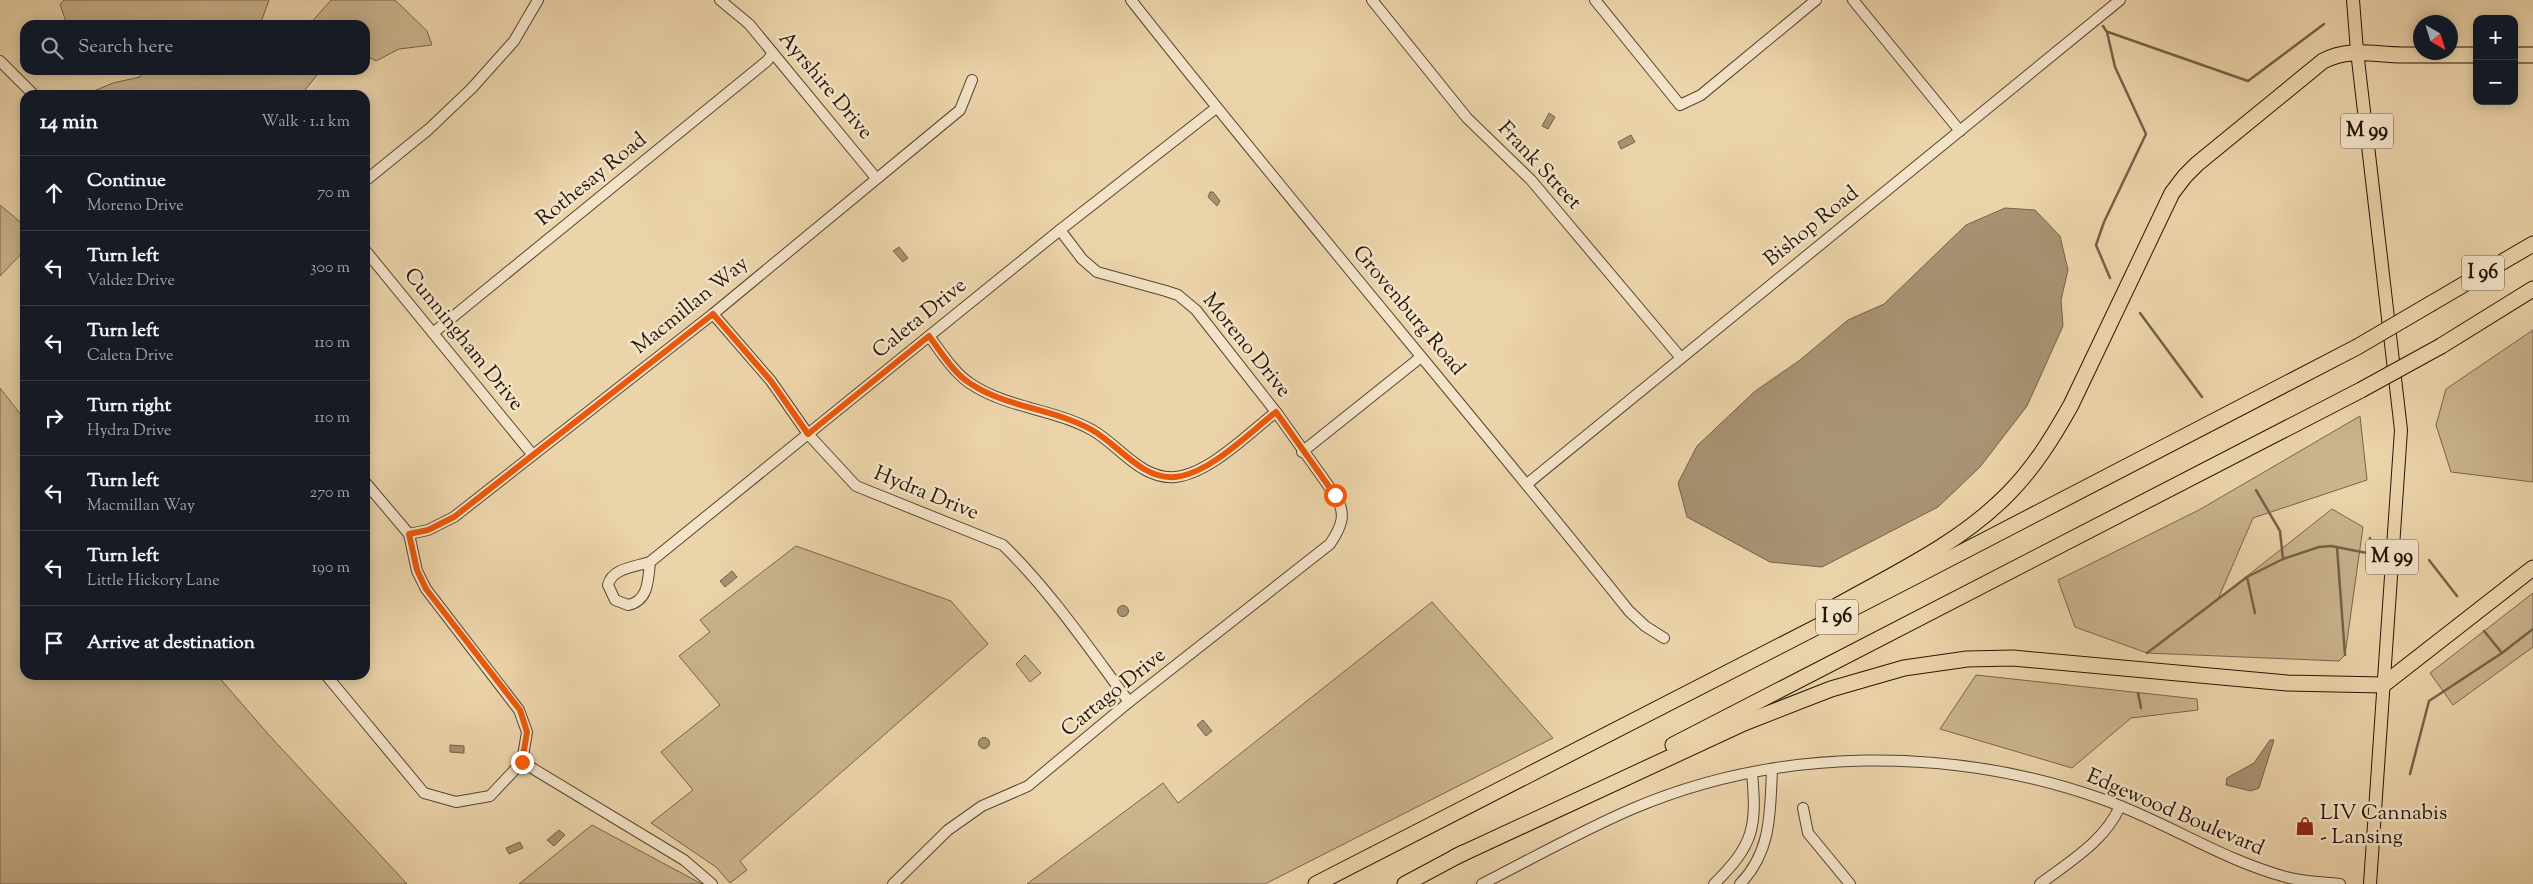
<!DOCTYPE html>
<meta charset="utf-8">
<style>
:root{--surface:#171b24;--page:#20242c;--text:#f1f3f6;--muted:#9ea1a6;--line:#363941}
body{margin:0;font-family:"Sorts Mill Goudy",serif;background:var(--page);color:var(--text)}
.controls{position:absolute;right:15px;top:15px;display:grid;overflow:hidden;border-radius:10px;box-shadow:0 2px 12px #0003}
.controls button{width:45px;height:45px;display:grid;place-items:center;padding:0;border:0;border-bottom:1px solid var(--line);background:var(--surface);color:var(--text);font:25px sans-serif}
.compass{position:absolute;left:2413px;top:15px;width:45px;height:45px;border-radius:50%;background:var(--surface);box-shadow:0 2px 12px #0003;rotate:141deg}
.stop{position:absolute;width:15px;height:15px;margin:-11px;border:4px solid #ea580c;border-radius:50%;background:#fff}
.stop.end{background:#ea580c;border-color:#fff;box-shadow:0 1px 5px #0008}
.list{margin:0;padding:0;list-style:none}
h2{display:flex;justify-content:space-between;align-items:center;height:65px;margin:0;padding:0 20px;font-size:21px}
h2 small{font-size:16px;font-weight:400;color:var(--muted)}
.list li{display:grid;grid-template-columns:32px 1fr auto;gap:15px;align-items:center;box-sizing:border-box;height:75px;padding:0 20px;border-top:1px solid var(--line)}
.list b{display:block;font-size:19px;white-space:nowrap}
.list p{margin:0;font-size:16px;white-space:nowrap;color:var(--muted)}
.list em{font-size:16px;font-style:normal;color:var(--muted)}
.icon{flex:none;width:28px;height:28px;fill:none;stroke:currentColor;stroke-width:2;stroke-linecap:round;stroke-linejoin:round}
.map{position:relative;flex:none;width:2533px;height:884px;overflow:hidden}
.search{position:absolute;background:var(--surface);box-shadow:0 2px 12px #0003;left:20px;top:20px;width:350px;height:55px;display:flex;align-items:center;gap:12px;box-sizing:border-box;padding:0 18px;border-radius:15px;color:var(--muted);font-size:19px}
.panel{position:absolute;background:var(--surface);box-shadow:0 2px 12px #0003;left:20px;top:90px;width:350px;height:590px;border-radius:15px}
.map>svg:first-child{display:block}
.green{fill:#cab48e;stroke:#78644b}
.water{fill:#a89373;stroke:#746148}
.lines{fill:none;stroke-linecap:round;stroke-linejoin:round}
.stream{stroke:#746148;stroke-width:2.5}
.minor-casing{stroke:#574530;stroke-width:12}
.major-casing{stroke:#251508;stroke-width:14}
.highway-casing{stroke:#251508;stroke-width:17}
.minor{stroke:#f3e3c8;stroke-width:10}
.major{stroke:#ecd4aa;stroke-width:12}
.highway{stroke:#ecd4aa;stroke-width:15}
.highway-bridge-casing{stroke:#251508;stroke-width:17;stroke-linecap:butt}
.highway-bridge{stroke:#ecd4aa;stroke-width:15}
.route{stroke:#ea580c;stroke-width:6}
.labels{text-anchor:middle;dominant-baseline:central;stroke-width:5;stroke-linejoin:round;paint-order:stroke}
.shield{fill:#f3e3c8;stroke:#635342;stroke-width:1}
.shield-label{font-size:20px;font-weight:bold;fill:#251508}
.street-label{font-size:21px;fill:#251508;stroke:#f3e3c8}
.poi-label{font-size:21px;fill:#251508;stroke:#f3e3c8;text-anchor:start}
</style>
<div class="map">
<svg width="2533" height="884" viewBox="0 0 2533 884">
<rect width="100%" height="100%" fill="#ecd4aa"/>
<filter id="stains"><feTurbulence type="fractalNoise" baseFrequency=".004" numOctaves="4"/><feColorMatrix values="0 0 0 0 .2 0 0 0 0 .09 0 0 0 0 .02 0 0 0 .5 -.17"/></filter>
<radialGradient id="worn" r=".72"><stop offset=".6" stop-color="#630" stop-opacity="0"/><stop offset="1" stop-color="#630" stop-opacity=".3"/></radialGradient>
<!-- green -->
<g class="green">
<path d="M64,0h205l-9,25h-193l-7,-21z"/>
<path d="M331,0h64l32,31 5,14 -33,4 -23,12 -11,-6v-30h-56z"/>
<path d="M143,70h178l-20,25h-217l29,-12 27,-6z"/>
<path d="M0,205l25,21v24l-25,26z"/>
<path d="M2533,330v152l-82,-10 -15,-47 10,-36z"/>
<path d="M0,388l25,32v255h192l51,59 139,150h-407z"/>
<path d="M2360,416l7,64 -114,38 -35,81 114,-90 31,18 -18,128 -6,6 -192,-8 -72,-26 -17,-47 141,-70z"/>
<path d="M796,546l155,55 37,43 -248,217 7,9 -17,13 -14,-16 -65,-44 42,-33 -32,-38 59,-47 -41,-49 31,-24 -10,-12z"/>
<path d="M2533,593v54l-80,58 -23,-32z"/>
<path d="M1432,602l121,136 -288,146h-238l136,-101 15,20z"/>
<path d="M1025,655l16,18 -11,9 -14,-18z"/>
<path d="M1976,675l221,24 1,11 -67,8 -59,50 -132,-39z"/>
<path d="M592,825l110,59h1h-184z"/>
</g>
<!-- water -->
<g class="water">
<path d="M1549,113l6,4 -7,12 -6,-3z"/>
<path d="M1631,135l4,7 -14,7 -3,-7z"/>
<path d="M1210,192h3l7,9 -3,5 -9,-9z"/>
<path d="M2005,208l30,2 25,26 8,34 -7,30 2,26 -36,80 -47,61 -42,40 -116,60 -52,-5 -83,-45 -9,-34 19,-37 57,-54 46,-32 48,-40 36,-16 82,-79z"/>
<path d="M899,247l9,11 -5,4 -10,-11z"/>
<path d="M732,571l5,6 -12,10 -5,-6z"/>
<circle cx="1123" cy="611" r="5.5"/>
<path d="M1203,720l9,11 -6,5 -9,-11z"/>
<circle cx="984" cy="743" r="5.5"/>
<path d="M2270,740h4l-15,48 -8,3 -25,-6 1,-7 27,-15z"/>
<path d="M450,745l14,1v7l-14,-1z"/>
<path d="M559,830l6,5 -11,11 -7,-6z"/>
<path d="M520,842l3,6 -14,6 -3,-6z"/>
</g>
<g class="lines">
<!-- stream -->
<g class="stream">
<path d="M2103,26l4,6 8,35 31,67 -42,88 -8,23 14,33"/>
<path d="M2108,32l140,49 76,-57"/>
<path d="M2140,313l62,84"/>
<path d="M2256,490l24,41 3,28 36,-12 12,-1 36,7 3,-15"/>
<path d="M2337,547l8,108"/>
<path d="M2429,560l28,36"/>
<path d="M2247,577l8,36"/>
<path d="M2484,631l18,22 31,-24"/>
<path d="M2147,653l100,-76 36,-18"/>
<path d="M2138,693l3,15"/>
<path d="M2410,774l19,-73 73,-48"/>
</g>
<!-- minor casing -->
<g class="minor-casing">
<g id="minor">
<path d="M720,0l29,24 127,154"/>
<path d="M1131,0c163,207 334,406 498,611l16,15 19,12"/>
<path d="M1372,0l95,118 64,62 150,178"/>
<path d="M1595,0l85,105 21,-10 115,-95"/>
<path d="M1853,0l107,131"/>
<path d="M0,61l34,34"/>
<path d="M365,181l64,-52 43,-41 42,-47 24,-41"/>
<path d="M365,250l167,204"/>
<path d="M713,314l58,67 37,53 48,52 147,59c48,47 86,103 126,157"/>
<path d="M433,333l334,-272 6,-8"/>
<path d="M929,336c12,16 25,37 42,48 36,24 83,25 121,46 27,15 49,50 83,47 34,-3 74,-44 101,-65"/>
<path d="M1302,452l119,-95"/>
<path d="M365,482l44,52 8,37 9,18 93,121 8,22 -5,30"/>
<path d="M1527,484l593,-484"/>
<path d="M409,534l19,-4 26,-13 259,-203 247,-204 12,-30"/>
<path d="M650,562c-2,17 -1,39 -22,43l-13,-5 -7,-15c4,-17 27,-18 42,-23l410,-332 156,-122"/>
<path d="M326,675l98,118 32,9 34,-6 32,-34"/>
<path d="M522,762l162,98 28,24"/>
<path d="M1803,808l5,25 42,51"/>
<path d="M893,884l55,-54 34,-24 46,-20 101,-84 201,-158c12,-18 17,-30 5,-49l-59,-83 -80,-102 -18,-15 -12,-4 -69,-19 -15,-13 -22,-29"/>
<path d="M1482,884c49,-25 99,-53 150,-75 147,-63 320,-63 470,-10 63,22 120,61 184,78 17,5 37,5 54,7"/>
<path d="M1714,884c40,-39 43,-57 38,-111"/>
<path d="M1740,884c32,-33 30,-72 32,-115"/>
<path d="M2040,884c29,-22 66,-44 80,-78"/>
</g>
</g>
<!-- major casing -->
<g class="major-casing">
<path id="major" d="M2353,0l4,51 44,379 -31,454"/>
</g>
<!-- highway casing -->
<g class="highway-casing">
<g id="highway">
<path d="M2514,55h19"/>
<path d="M2432,303l101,-59"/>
<path d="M2441,346l92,-57"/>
<path d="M1833,608c60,-34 126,-64 175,-114 26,-26 45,-57 63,-89l101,-212 13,-17 12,-12 126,-103c28,-14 51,-6 80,-6 25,0 49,0 74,0"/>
<path d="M1673,745l688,-355"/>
<path d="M1455,857l289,-134 87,-34 73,-21 63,-9 46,-1 274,25 96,2 150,-117"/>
<path d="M1316,884l598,-307 443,-230"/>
<path d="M1405,884l58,-31"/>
</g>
</g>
<!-- minor -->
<use href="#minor" class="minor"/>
<!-- major -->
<use href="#major" class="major"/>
<!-- highway -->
<use href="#highway" class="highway"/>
<!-- highway-bridge casing -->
<g class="highway-bridge-casing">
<g id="highway-bridge">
<path d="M2357,347l75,-44"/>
<path d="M2361,390l80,-44"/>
</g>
</g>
<!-- highway-bridge -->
<use href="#highway-bridge" class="highway-bridge"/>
</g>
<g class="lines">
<!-- route -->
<path class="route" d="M522,762l5,-30 -7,-22 -94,-121 -9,-19 -8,-36 19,-4 26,-13 259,-203 58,67 37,53 121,-98c12,16 25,38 42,48 37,24 84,25 121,46 27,15 50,50 83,47 34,-3 74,-44 101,-65l59,83"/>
</g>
<!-- icons -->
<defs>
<g id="shop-bare" transform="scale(1.5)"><path d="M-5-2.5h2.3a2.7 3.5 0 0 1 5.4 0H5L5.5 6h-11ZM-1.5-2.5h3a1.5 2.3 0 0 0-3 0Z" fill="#8f2418" stroke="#f3e3c8" stroke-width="2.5" paint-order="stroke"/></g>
</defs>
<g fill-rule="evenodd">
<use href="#shop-bare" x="2305" y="826"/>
</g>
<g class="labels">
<!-- shield labels -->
<g class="shield">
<rect x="2341" y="113.5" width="52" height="35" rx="4"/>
<rect x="2462" y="255.5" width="42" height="35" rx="4"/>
<rect x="2366" y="539.5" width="52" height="35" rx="4"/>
<rect x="1816" y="599.5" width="42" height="35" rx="4"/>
</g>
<g class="shield-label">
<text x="2367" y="131">M 99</text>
<text x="2483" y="273">I 96</text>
<text x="2392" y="557">M 99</text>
<text x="1837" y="617">I 96</text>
</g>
<!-- street labels -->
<g class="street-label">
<text transform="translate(825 86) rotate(50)">Ayrshire Drive</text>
<text transform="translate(1539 166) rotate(47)">Frank Street</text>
<text transform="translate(592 180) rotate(-39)">Rothesay Road</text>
<text transform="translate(1812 227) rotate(-39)">Bishop Road</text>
<text transform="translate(691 306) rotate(-39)">Macmillan Way</text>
<text transform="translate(1408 311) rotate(50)">Grovenburg Road</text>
<text transform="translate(920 319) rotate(-39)">Caleta Drive</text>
<text transform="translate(463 340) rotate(51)">Cunningham Drive</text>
<text transform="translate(1246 346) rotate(51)">Moreno Drive</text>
<text transform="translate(926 494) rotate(22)">Hydra Drive</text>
<text transform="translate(1114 693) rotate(-39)">Cartago Drive</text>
<text transform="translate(2175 813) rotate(23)">Edgewood Boulevard</text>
</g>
<!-- poi labels -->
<g class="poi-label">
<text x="2320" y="814">LIV Cannabis<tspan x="2320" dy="24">- Lansing</tspan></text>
</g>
</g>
<rect width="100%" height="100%" filter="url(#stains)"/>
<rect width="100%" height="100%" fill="url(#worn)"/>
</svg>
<div class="controls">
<button>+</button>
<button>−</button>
</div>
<svg class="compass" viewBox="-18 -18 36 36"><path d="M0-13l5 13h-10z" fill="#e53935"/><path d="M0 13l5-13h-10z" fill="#9ea1a6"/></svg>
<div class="stop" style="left:1335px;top:495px"></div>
<div class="stop end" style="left:522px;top:762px"></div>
<div class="search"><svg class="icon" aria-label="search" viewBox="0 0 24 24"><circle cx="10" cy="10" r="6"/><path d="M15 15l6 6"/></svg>Search here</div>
<section class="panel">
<h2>14 min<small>Walk · 1.1 km</small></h2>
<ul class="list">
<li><svg class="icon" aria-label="ahead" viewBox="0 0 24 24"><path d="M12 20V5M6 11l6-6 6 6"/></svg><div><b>Continue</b><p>Moreno Drive</p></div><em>70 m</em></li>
<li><svg class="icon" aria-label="left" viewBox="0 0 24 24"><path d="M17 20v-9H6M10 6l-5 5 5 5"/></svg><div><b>Turn left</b><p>Valdez Drive</p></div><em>300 m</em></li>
<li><svg class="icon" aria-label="left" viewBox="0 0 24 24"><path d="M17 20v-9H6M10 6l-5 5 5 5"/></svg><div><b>Turn left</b><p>Caleta Drive</p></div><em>110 m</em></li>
<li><svg class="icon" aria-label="right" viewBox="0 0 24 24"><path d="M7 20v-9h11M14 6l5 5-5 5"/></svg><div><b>Turn right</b><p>Hydra Drive</p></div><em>110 m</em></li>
<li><svg class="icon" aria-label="left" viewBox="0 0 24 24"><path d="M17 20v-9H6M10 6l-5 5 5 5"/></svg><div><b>Turn left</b><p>Macmillan Way</p></div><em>270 m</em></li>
<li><svg class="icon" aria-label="left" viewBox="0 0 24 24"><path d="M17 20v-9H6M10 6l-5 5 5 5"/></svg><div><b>Turn left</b><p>Little Hickory Lane</p></div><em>190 m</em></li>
<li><svg class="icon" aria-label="arrive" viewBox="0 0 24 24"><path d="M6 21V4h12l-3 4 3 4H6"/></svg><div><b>Arrive at destination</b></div></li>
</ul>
</section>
</div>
